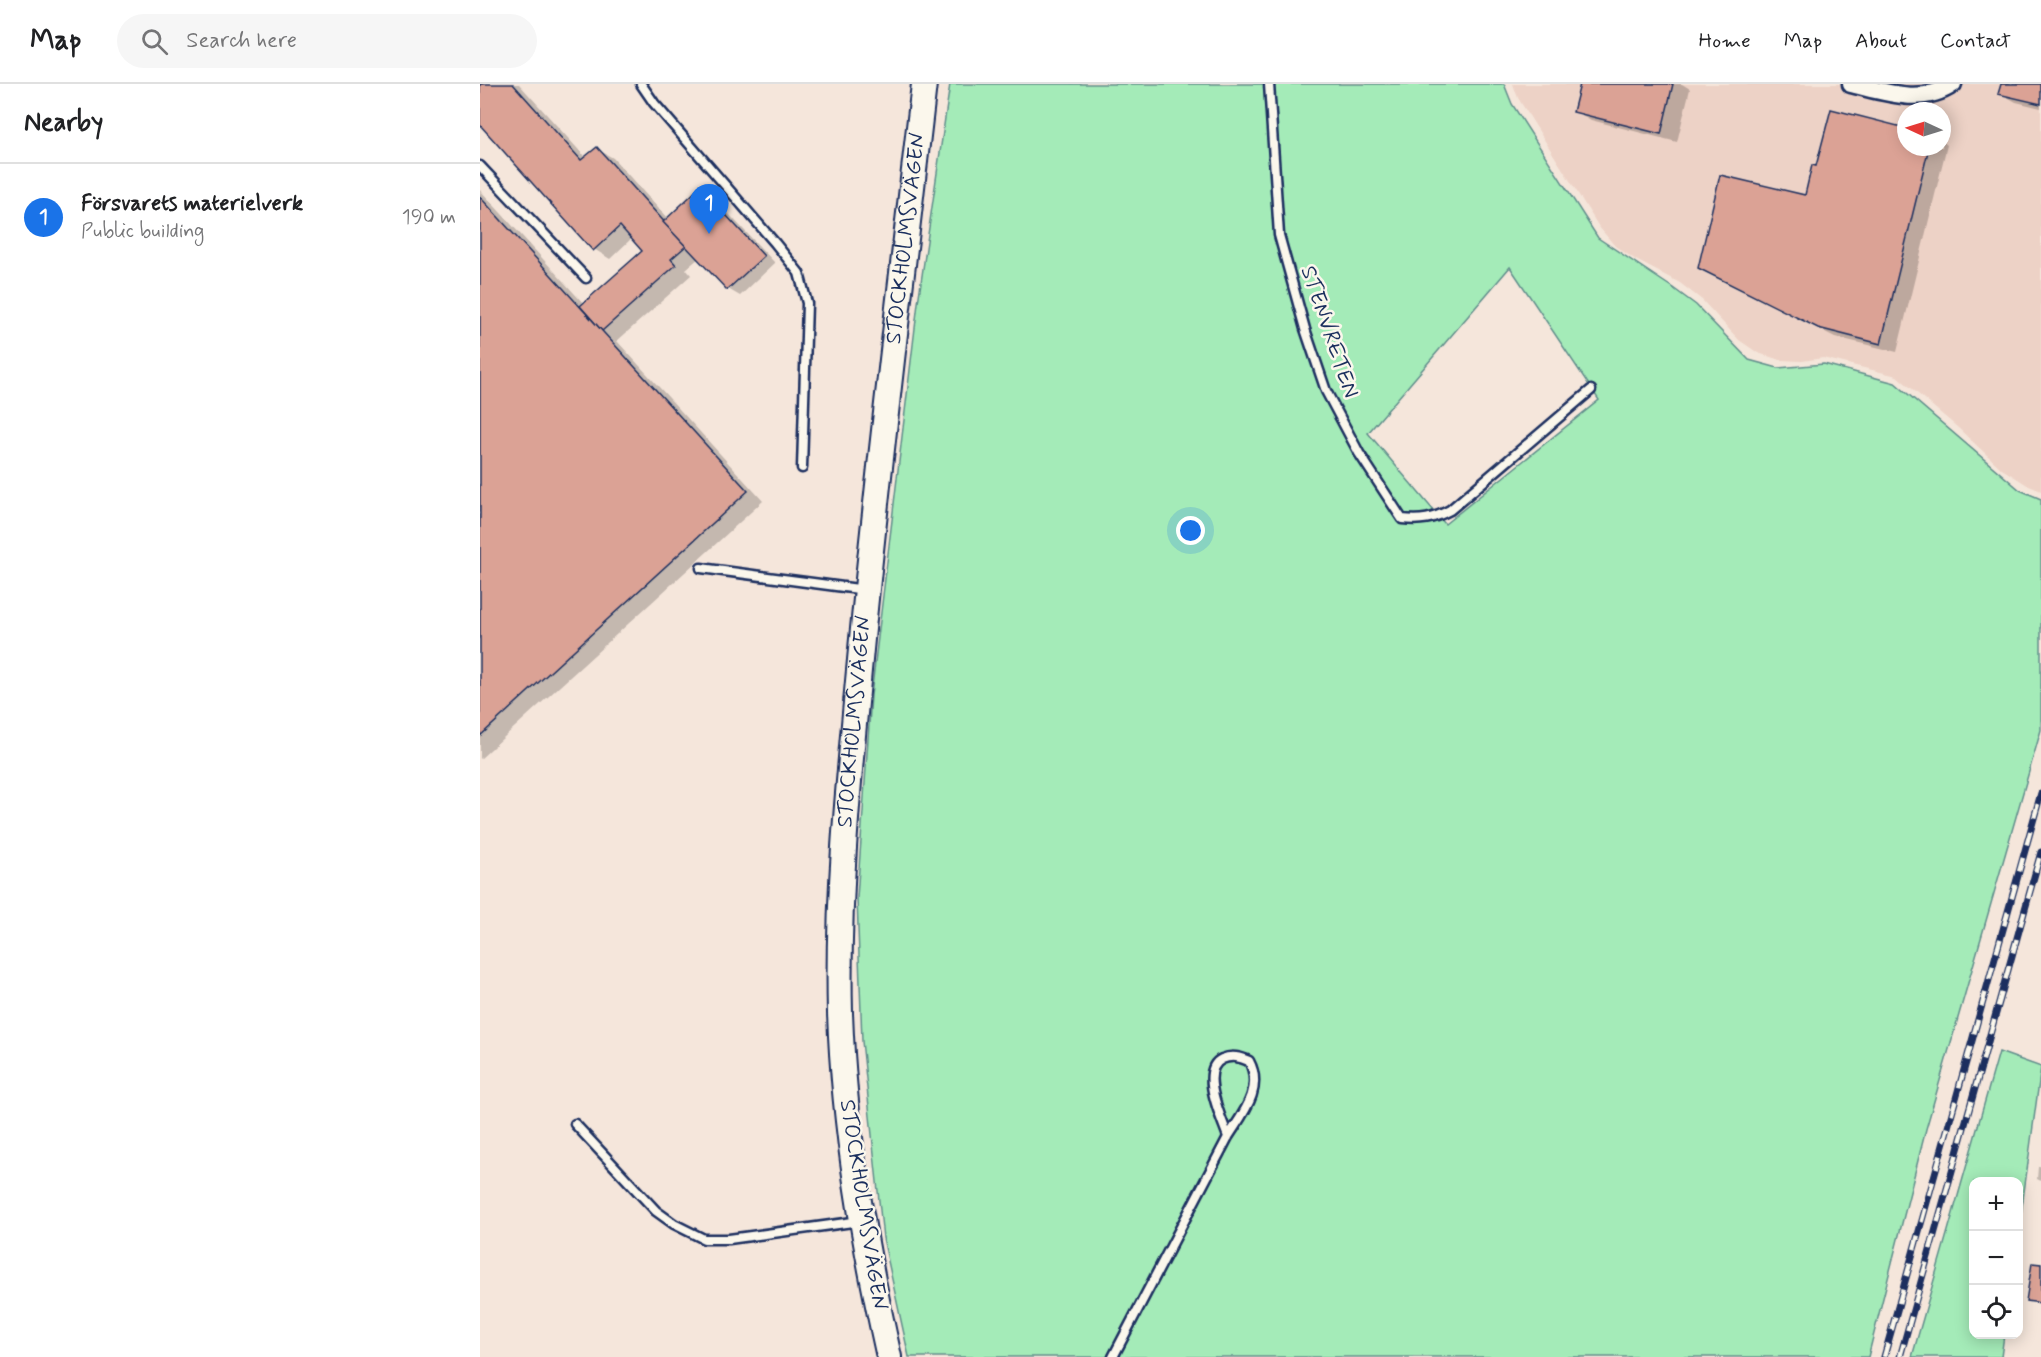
<!DOCTYPE html>
<meta charset="utf-8">
<style>
:root{--surface:#fff;--page:#f6f6f6;--text:#202124;--muted:#757577;--line:#e0e0e0;--accent:#1a73e8}
body{margin:0;font-family:Mynerve,sans-serif;background:var(--page);color:var(--text)}
.controls{position:absolute;right:18px;bottom:18px;display:grid;overflow:hidden;border-radius:12px;box-shadow:0 3px 15px #0003}
.controls button{width:54px;height:54px;display:grid;place-items:center;padding:0;border:0;border-bottom:2px solid var(--line);background:var(--surface);color:var(--text);font:30px sans-serif}
.compass{position:absolute;left:1417px;top:18px;width:54px;height:54px;border-radius:50%;background:var(--surface);box-shadow:0 3px 15px #0003;rotate:274deg}
.you{position:absolute;left:711px;top:447px;width:21px;height:21px;margin:-15px;border:4px solid #fff;border-radius:50%;background:#1a73e8;box-shadow:0 0 0 9px #1a73e833}
.badge{display:grid;place-items:center;width:39px;height:39px;border-radius:50%;background:var(--accent);color:#fff;font-size:20px;font-weight:700}
.pin{position:absolute;translate:-50% -50px;filter:drop-shadow(0 2px 3px #0008)}
.pin::after{content:'';position:absolute;top:32px;width:21px;height:18px;background:inherit;clip-path:polygon(0 0,100% 0,50% 100%)}
.list{margin:0;padding:0;list-style:none}
h2{display:flex;justify-content:space-between;align-items:center;height:78px;margin:0;padding:0 24px;font-size:26px}
h2 small{font-size:20px;font-weight:400;color:var(--muted)}
.list li{display:grid;grid-template-columns:39px 1fr auto;gap:18px;align-items:center;box-sizing:border-box;height:108px;padding:0 24px;border-top:2px solid var(--line)}
.list b{display:block;font-size:22px;white-space:nowrap}
.list p{margin:0;font-size:20px;white-space:nowrap;color:var(--muted)}
.list em{font-size:20px;font-style:normal;color:var(--muted)}
.icon{flex:none;width:33px;height:33px;fill:none;stroke:currentColor;stroke-width:2;stroke-linecap:round;stroke-linejoin:round}
.map{position:relative;flex:none;width:1561px;height:1273px;overflow:hidden}
header{display:flex;align-items:center;gap:36px;box-sizing:border-box;height:84px;padding:0 30px;background:var(--surface);border-bottom:2px solid var(--line)}
header strong{font-size:28px}
nav{display:flex;gap:33px;margin-inline-start:auto;font-size:21px}
.search{width:420px;height:54px;background:var(--page);display:flex;align-items:center;gap:15px;box-sizing:border-box;padding:0 21px;border-radius:33px;color:var(--muted);font-size:22px}
main{display:flex}
aside{flex:1;background:var(--surface)}
.map>svg:first-child{display:block}
.built{fill:#edd2c6;fill-rule:evenodd}
.green{fill:#a4ebb8;stroke:#608d8b;stroke-width:1.5;fill-rule:evenodd}
.shadow{fill:#0003}
.building{fill:#dba295;stroke:#1b2f5e;stroke-width:1.5}
.lines{fill:none;stroke-linecap:round;stroke-linejoin:round}
.lane-casing{stroke:#1b2f5e;stroke-width:13}
.street-casing{stroke:#1b2f5e;stroke-width:21}
.secondary-casing{stroke:#1b2f5e;stroke-width:28}
.lane{stroke:#fbf7ec;stroke-width:8}
.street{stroke:#fbf7ec;stroke-width:16}
.secondary{stroke:#fbf7ec;stroke-width:24}
.rail-casing{stroke:#1b2f5e;stroke-width:7}
.rail{stroke:#fbf7ec;stroke-width:4.5;stroke-dasharray:14;stroke-linecap:butt}
.labels{text-anchor:middle;dominant-baseline:central;stroke-width:5;stroke-linejoin:round;paint-order:stroke}
.street-label{font-size:22px;fill:#1b2f5e;stroke:#fbf7ec}
</style>
<header>
<strong>Map</strong>
<div class="search"><svg class="icon" aria-label="search" viewBox="0 0 24 24"><circle cx="10" cy="10" r="6"/><path d="M15 15l6 6"/></svg>Search here</div>
<nav><a>Home</a><a>Map</a><a>About</a><a>Contact</a></nav>
</header>
<main>
<aside>
<h2>Nearby<small></small></h2>
<ul class="list">
<li><span class="badge">1</span><div><b>Försvarets materielverk</b><p>Public building</p></div><em>190 m</em></li>
</ul>
</aside>
<div class="map">
<svg width="1561" height="1273" viewBox="0 0 1561 1273">
<rect width="100%" height="100%" fill="#f5e6db"/>
<filter id="ink" filterUnits="userSpaceOnUse"><feTurbulence type="fractalNoise" baseFrequency=".0167" numOctaves="2"/><feDisplacementMap in="SourceGraphic" scale="12" xChannelSelector="R" yChannelSelector="G"/><feConvolveMatrix kernelMatrix="1 2 1 2 8 2 1 2 1" color-interpolation-filters="sRGB"/></filter>
<g filter="url(#ink)">
<!-- built -->
<path class="built" d="M1033,0h528v407l-12,-5 -27,-17 -45,-42 -60,-51 -74,-18 -21,3 -22,-1 -22,-7 -19,-13 -37,-40 -22,-17 -44,-23 -21,-14 -16,-19 -81,-129zM1426,27h36v36h-36z"/>
<!-- green -->
<g class="green">
<path d="M470,0h554l8,20 86,134 75,50 23,17 53,55 29,8 46,-4 71,19 125,107 21,9v231l-115,399 -58,228h-959l-26,-119 -21,-197 -5,-143 14,-202 47,-393zM1030,183l89,133 -154,124 -77,-91z"/>
<path d="M1519,968l42,15 -22,162 -1,-47h-44v152l30,1 -3,22h-89z"/>
</g>
<!-- shadow -->
<g class="shadow">
<path d="M0,0h39l67,74 11,-9 16,9 55,61 32,-30 12,7 63,67 -35,33 -12,-7 -29,-31 -13,11 5,6 -74,66 146,160 -283,258v-569l104,114 60,-53 -12,-13 -22,21 -16,-10 -114,-127z"/>
<path d="M1101,0h101l8,5 -13,53 -86,-22 -16,-9z"/>
<path d="M1522,0h39v24l-25,-6 -16,-9z"/>
<path d="M1352,27l74,18v18h36v-6l5,4 -50,207 -62,-15 -119,-60 90,-81 12,-28z"/>
<path d="M1558,1083h3v14l-4,-2z"/>
<path d="M1561,1181v40l-13,-5z"/>
</g>
<!-- building -->
<g class="building">
<path d="M0,0h33l68,76 16,-13 89,99 -15,13 5,6 -74,66 -22,-25 62,-55 -22,-25 -27,25 -113,-126z"/>
<path d="M1100,0h93l-12,50 -88,-22z"/>
<path d="M1521,0h40v20l-43,-10z"/>
<path d="M1351,25l75,19v19h23l-48,197 -63,-16 -120,-60 22,-93 85,20 7,-30 4,1z"/>
<path d="M220,103l64,69 -37,34 -64,-68z"/>
<path d="M0,113l268,294 -268,245z"/>
<path d="M1552,1179l9,1v39l-15,-2z"/>
</g>
<g class="lines">
<!-- lane casing -->
<g class="lane-casing">
<g id="lane">
<path d="M161,0l13,19 121,140 24,30 8,30 -5,165"/>
<path d="M789,0l10,151 26,94 21,62 33,62 43,66c19,2 31,0 48,-9l141,-120"/>
<path d="M0,82l106,112"/>
<path d="M221,484l165,22"/>
<path d="M95,1040l81,87 18,13 30,15h25l131,-18"/>
<path d="M633,1273l115,-220c15,-24 36,-48 21,-76 -9,-4 -17,-6 -27,-2 -24,11 0,60 6,78"/>
</g>
</g>
<!-- street casing -->
<g class="street-casing">
<path id="street" d="M1371,0c33,8 71,22 102,0"/>
</g>
<!-- secondary casing -->
<g class="secondary-casing">
<g id="secondary">
<path id="s1" d="M409,1273c-25,-113 -45,-227 -49,-344 -3,-118 9,-236 20,-353 18,-192 42,-384 64,-576"/>
</g>
</g>
<!-- lane -->
<use href="#lane" class="lane"/>
<!-- street -->
<use href="#street" class="street"/>
<!-- secondary -->
<use href="#secondary" class="secondary"/>
<!-- rail casing -->
<g class="rail-casing">
<g id="rail">
<path d="M1404,1273l157,-564"/>
<path d="M1420,1273l141,-505"/>
</g>
</g>
<!-- rail -->
<use href="#rail" class="rail"/>
</g>
</g>
<g class="labels">
<!-- street labels -->
<g class="street-label">
<text stroke="none"><textPath href="#s1" startOffset="1126">STOCKHOLMSVÄGEN</textPath></text>
<text transform="translate(849 248) rotate(71)">STENVRETEN</text>
<text stroke="none"><textPath href="#s1" startOffset="640">STOCKHOLMSVÄGEN</textPath></text>
<text transform="translate(383 1121) rotate(81)">STOCKHOLMSVÄGEN</text>
</g>
</g>
</svg>
<div class="controls">
<button>+</button>
<button>−</button>
<button><svg class="icon" aria-label="locate" viewBox="0 0 24 24"><circle cx="12" cy="12" r="6"/><path d="M12 2v4M12 18v4M2 12h4M18 12h4"/></svg></button>
</div>
<svg class="compass" viewBox="-18 -18 36 36"><path d="M0-13l5 13h-10z" fill="#e53935"/><path d="M0 13l5-13h-10z" fill="#757577"/></svg>
<div class="you"></div>
<div class="pin badge" style="left:229px;top:150px">1</div>
</div>
</main>
